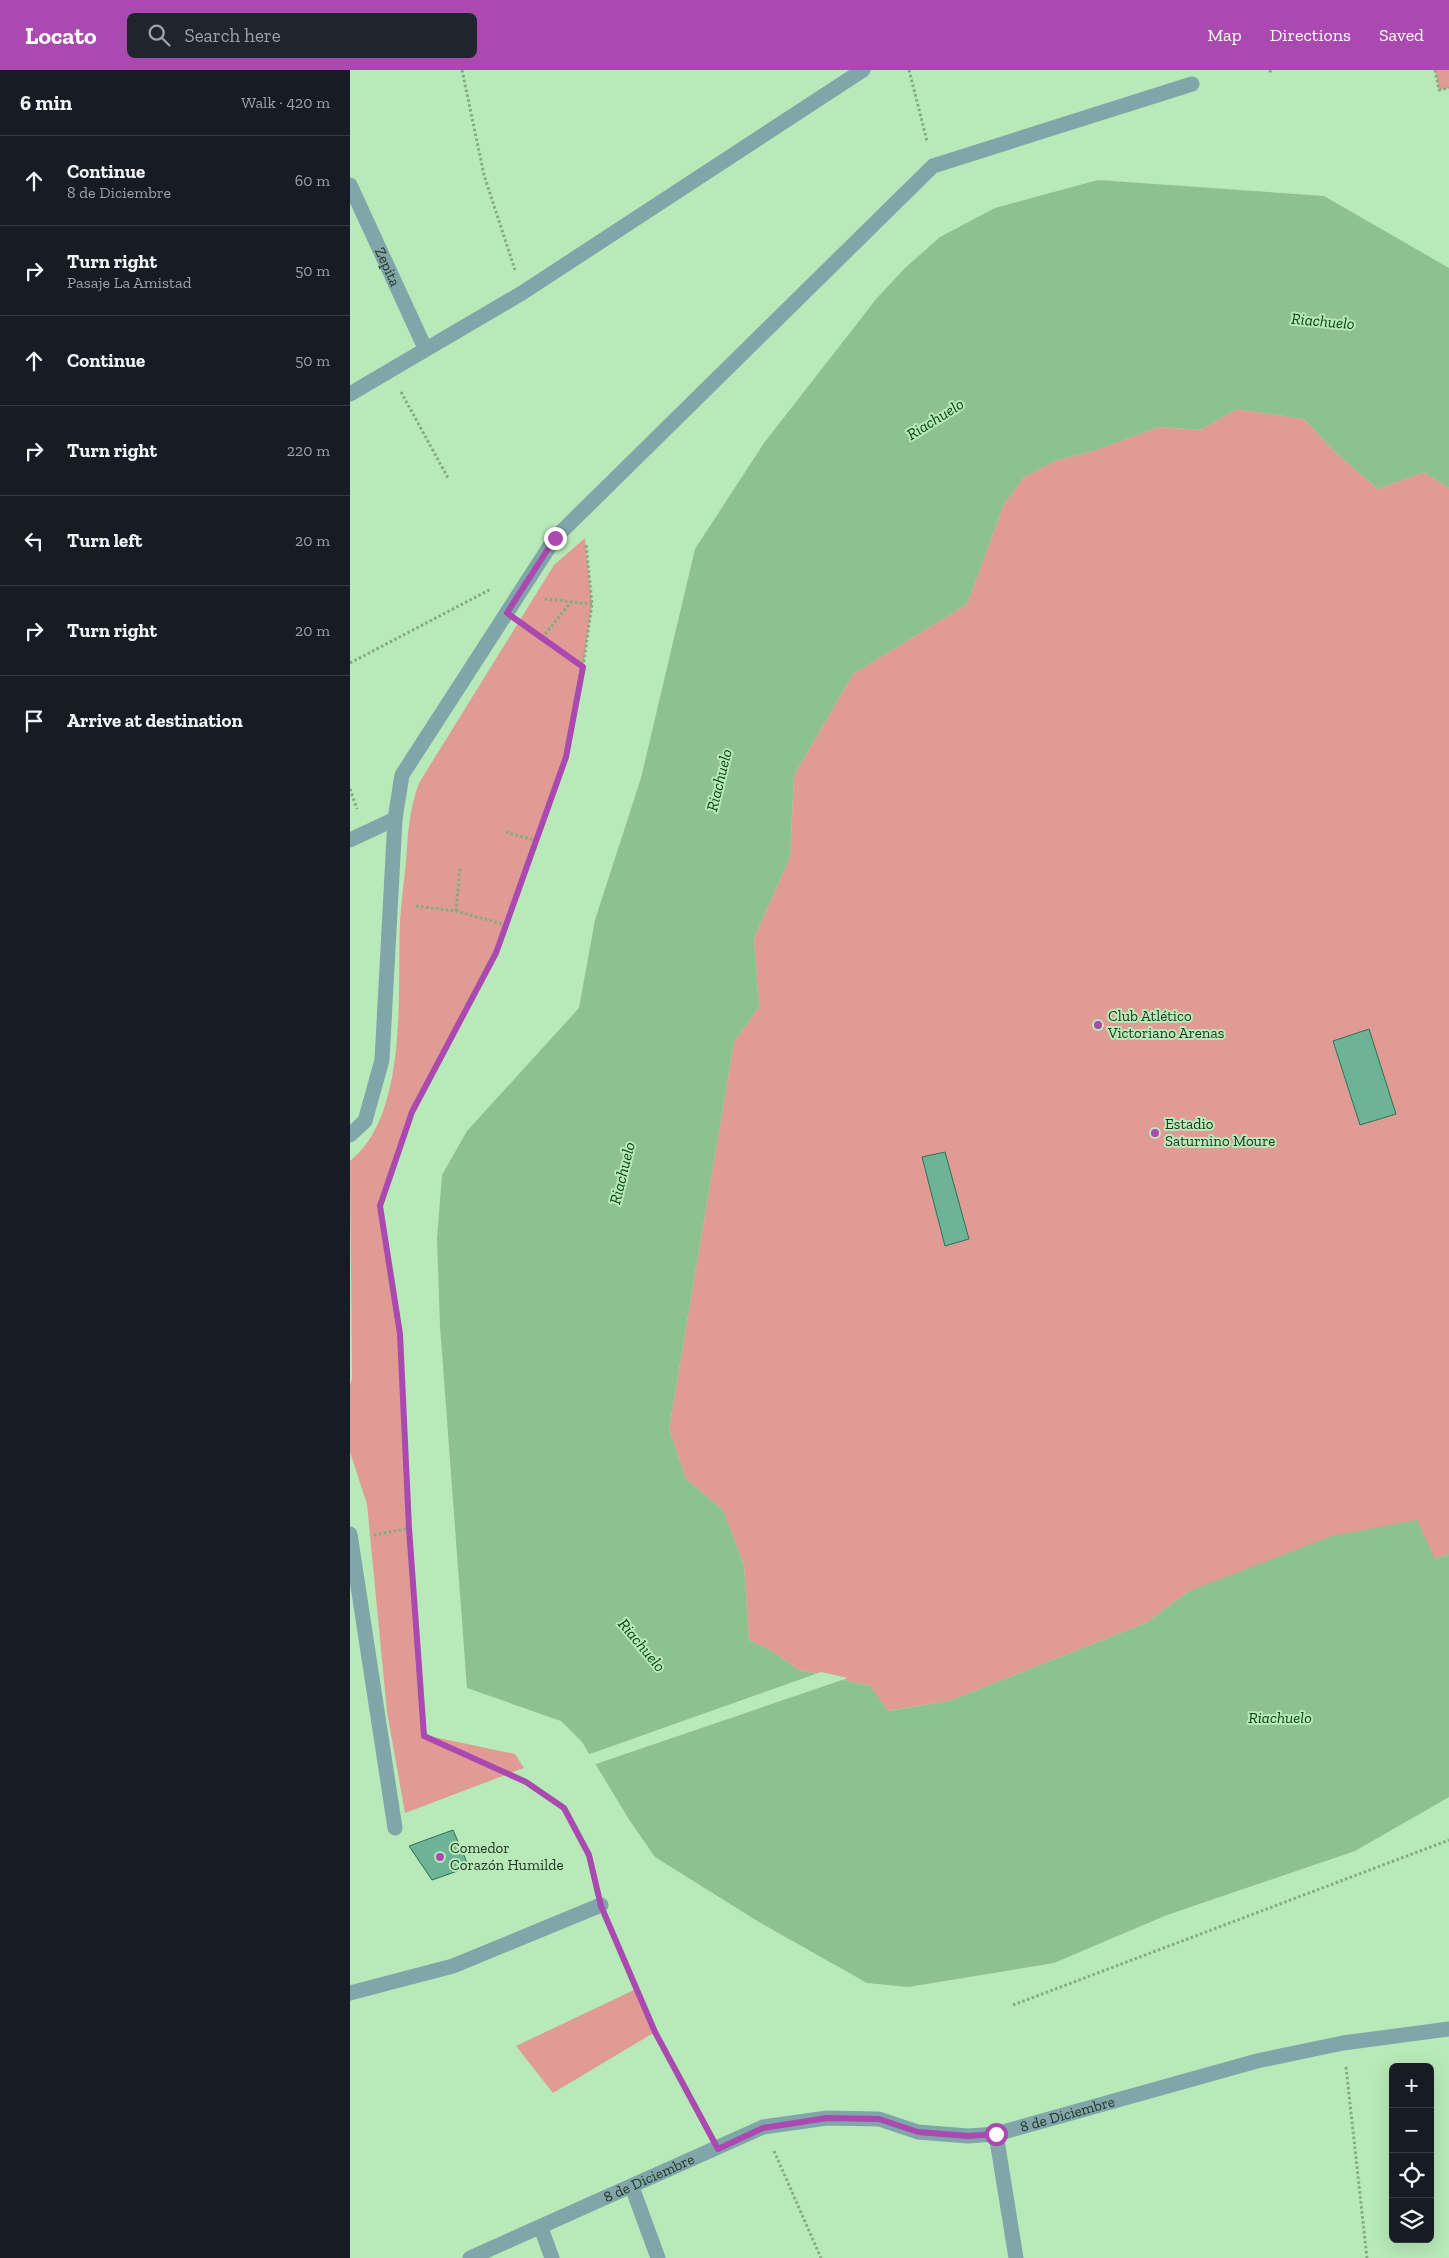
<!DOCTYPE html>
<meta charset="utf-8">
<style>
:root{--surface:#171b24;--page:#20242c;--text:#f1f3f6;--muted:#9ea1a6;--line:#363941;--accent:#aa49b0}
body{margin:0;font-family:"Zilla Slab",serif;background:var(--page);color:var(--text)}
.controls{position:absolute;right:15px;bottom:15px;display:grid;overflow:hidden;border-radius:8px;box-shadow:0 5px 20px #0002}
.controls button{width:45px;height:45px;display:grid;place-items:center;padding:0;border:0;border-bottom:1px solid var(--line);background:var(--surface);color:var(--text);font:25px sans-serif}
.stop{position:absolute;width:15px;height:15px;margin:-11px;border:4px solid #aa49b0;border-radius:50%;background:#fff}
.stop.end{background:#aa49b0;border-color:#fff;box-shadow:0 1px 5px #0008}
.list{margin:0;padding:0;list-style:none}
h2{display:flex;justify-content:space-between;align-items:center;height:65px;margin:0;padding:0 20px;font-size:21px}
h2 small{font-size:16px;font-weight:400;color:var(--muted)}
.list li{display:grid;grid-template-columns:32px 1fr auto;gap:15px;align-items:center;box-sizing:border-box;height:90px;padding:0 20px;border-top:1px solid var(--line)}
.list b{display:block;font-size:19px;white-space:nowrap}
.list p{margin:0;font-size:16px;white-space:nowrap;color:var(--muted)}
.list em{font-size:16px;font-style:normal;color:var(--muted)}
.icon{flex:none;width:28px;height:28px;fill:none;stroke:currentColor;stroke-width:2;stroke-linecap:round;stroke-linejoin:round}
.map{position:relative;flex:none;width:1099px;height:2188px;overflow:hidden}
header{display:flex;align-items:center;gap:30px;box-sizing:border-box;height:70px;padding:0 25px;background:var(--accent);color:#fff}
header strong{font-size:24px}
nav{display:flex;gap:28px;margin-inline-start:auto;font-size:18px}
.search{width:350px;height:45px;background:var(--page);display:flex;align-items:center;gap:12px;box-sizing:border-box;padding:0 18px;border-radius:8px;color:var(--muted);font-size:19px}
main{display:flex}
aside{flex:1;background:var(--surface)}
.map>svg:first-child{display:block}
.green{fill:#e09b95}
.water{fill:#8dc18e}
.pier{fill:#b8eab9}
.building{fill:#6db395;stroke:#2b7257}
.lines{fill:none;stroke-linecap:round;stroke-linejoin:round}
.path{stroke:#83aa84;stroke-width:3;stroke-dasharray:2.5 2.5;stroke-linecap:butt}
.minor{stroke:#81a6aa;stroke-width:15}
.route{stroke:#aa49b0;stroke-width:6}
.poi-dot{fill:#aa49b0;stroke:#b8eab9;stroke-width:2}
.labels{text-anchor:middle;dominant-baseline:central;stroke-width:4;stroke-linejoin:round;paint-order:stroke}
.street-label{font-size:15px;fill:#223623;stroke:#b8eab9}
.poi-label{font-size:15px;fill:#223623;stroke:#b8eab9;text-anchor:start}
.water-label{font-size:16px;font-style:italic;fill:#06400f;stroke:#b8eab9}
</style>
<header>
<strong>Locato</strong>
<div class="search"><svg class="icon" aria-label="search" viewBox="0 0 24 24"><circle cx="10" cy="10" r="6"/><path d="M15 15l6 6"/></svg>Search here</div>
<nav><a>Map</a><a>Directions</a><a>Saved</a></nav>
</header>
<main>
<aside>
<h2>6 min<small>Walk · 420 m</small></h2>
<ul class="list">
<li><svg class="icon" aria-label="ahead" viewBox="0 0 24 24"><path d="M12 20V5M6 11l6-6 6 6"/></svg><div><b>Continue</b><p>8 de Diciembre</p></div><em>60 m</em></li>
<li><svg class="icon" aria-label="right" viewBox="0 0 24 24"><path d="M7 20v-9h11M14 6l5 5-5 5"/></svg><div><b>Turn right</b><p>Pasaje La Amistad</p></div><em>50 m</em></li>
<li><svg class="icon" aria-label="ahead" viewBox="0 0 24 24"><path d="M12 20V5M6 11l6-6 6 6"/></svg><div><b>Continue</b></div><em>50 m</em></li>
<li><svg class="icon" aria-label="right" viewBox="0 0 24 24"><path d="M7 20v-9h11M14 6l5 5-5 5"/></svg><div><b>Turn right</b></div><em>220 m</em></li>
<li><svg class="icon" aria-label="left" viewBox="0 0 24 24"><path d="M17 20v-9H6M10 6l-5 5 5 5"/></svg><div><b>Turn left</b></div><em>20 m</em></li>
<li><svg class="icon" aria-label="right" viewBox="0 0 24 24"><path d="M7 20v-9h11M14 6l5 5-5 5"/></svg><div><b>Turn right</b></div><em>20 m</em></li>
<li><svg class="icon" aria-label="arrive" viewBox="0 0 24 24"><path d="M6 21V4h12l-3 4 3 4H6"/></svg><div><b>Arrive at destination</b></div></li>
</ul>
</aside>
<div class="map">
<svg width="1099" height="2188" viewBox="0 0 1099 2188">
<rect width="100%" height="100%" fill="#b8eab9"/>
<!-- green -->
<g class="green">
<path d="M1085,0h14v18l-10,2z"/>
<path d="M887,339l67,10 32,34 42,36 46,-17 25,16v1066l-14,5 -246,32 -43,32 -197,78 -62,10 -17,-25 -71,-16 -29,-20 -21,-10 -5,-75 -21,-55 -37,-31 -17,-50 65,-387 25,-35 -5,-69 36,-81 4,-82 59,-101 114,-70 37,-100 20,-27 33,-17 36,-9 66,-24 41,3z"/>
<path d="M235,468l7,66 -9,63 -17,90 -70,196 -83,159 -33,94 20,129 9,193 15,207 91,19 9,14 -119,45 -18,-101 -20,-208 -17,-52v-67l2,-6 -2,-218c59,-47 47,-171 50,-239 1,-20 4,-40 6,-60 2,-29 3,-52 13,-79l135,-218z"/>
<path d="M286,1919l19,43 -102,61 -37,-47z"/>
</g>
<!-- water -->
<path class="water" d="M748,110l226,16 125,72v220l-25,-16 -46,17 -42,-36 -32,-34 -67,-10 -37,21 -41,-3 -66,24 -36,9 -33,17 -20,27 -37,100 -114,70 -59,101 -4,82 -36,81 5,69 -25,35 -65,387 17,50 37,31 21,55 5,75 21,10 29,20 71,16 18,25 61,-10 197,-78 43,-32 143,-55 85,-16 18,39 14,-5v243l-94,54 -188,64 -113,48 -146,24 -41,-4 -108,-61 -104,-65 -25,-36 -48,-79 -21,-21 -94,-33 -27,-362 -3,-87 5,-64 25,-44 112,-123 16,-88 46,-142 54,-229 69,-106 113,-145 28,-30 35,-31 55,-29z"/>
<!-- pier -->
<path class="pier" d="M471,1602l27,6 -255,87 -6,-10z"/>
<!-- building -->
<g class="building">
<path d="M1019,959l27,85 -36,11 -27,-84z"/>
<path d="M595,1082l24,87 -24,7 -23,-89z"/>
<path d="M103,1760l16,37 -37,13 -23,-34z"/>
</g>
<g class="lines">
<!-- path -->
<g class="path">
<path d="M112,0l22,105 31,95"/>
<path d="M559,0l18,71"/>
<path d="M920,0l1,5"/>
<path d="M1085,0l4,20 10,-2"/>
<path d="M51,322l47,86"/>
<path d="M195,529l47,5"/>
<path d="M192,568l29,-36"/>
<path d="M0,593l141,-74"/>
<path d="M233,597l9,-63 -6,-61"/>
<path d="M0,719l7,20"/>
<path d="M156,762l31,9"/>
<path d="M66,836l40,5 50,14"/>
<path d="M106,841l4,-44"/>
<path d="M59,1458l15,207 102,48 38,25 25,47 6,26"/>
<path d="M24,1465l35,-7 -9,-193 -20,-129 33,-94 83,-159 70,-196 17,-90 -57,-41"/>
<path d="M260,1857l45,105 51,94"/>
<path d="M663,1935l436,-165"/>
<path d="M996,1997l21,191"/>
<path d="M424,2081l47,107"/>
</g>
<!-- minor -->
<g class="minor">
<path id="s1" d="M0,115l75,163"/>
<path d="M0,324l172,-101 341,-223"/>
<path d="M0,770l45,-21"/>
<path d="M0,1065l15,-14 17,-61 13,-241 7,-44 153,-237 378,-372 259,-82"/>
<path d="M0,1464l45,294"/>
<path d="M0,1923l103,-27 148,-61"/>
<path d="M646,2064l20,124"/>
<path d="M282,2117l26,71"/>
<path d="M191,2158l11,30"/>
<path id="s2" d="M120,2188l293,-131 64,-9 52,1 39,13 50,4 28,-2 261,-73 86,-18 106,-14"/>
</g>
</g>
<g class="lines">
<!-- route -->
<path class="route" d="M205,468l-48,75 76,54 -17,90 -70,196 -84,159 -32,94 20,128 9,194 15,208 102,46 38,26 25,47 12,51 54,126 63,117 45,-21 64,-10 52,1 39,13 50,4 28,-2"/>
</g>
<!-- markers -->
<g class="poi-dot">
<circle cx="748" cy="955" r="5"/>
<circle cx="805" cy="1063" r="5"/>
<circle cx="90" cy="1787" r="5"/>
</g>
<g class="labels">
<!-- street labels -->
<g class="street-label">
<text stroke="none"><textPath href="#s1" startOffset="90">Zepita</textPath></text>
<text stroke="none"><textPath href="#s2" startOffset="631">8 de Diciembre</textPath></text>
<text stroke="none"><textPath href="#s2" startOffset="196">8 de Diciembre</textPath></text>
</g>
<!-- poi labels -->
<g class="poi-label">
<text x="758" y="946">Club Atlético<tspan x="758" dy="17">Victoriano Arenas</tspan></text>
<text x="815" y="1054">Estadio<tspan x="815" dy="17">Saturnino Moure</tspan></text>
<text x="100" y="1778">Comedor<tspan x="100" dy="17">Corazón Humilde</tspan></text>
</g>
<!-- water labels -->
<g class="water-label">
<text transform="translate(973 251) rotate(5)">Riachuelo</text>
<text transform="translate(585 349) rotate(-32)">Riachuelo</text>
<text transform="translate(369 710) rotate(-76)">Riachuelo</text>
<text transform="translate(272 1103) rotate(-76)">Riachuelo</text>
<text transform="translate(292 1575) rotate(50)">Riachuelo</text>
<text x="930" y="1647">Riachuelo</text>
</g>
</g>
</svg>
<div class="controls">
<button>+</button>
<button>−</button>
<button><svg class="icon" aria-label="locate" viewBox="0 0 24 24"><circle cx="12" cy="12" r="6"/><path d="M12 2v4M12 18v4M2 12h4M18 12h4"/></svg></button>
<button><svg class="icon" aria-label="layers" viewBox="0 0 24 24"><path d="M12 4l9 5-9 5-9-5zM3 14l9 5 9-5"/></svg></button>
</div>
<div class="stop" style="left:646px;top:2064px"></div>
<div class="stop end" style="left:205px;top:468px"></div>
</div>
</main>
